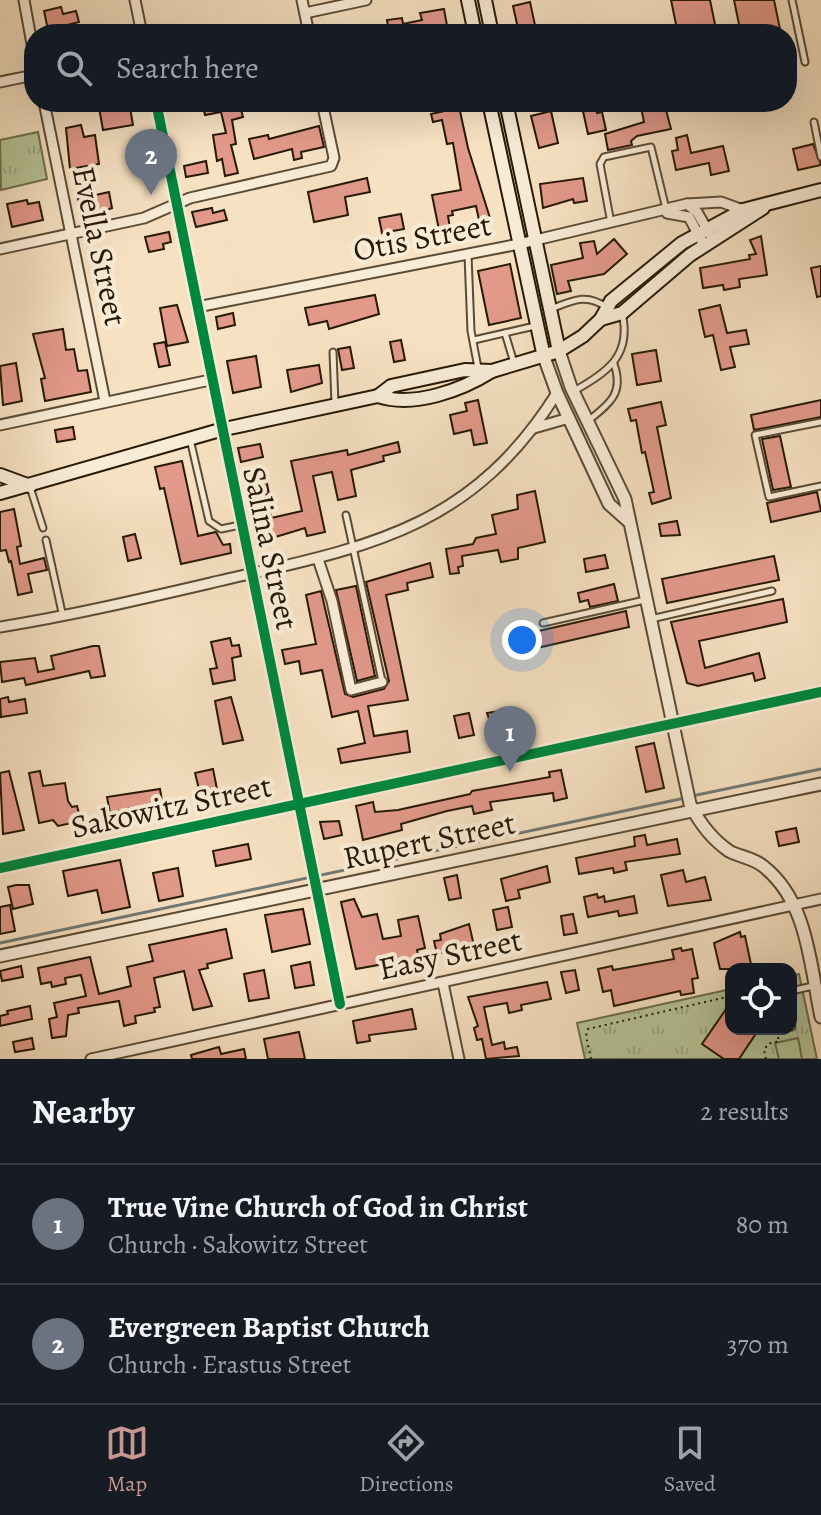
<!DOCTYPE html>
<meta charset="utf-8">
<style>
:root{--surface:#171b24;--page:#242831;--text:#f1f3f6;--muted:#9ea1a6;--line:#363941;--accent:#c59692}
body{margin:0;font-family:Alegreya,serif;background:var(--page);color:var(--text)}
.controls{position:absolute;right:24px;bottom:24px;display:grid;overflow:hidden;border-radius:16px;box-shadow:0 8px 32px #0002}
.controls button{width:72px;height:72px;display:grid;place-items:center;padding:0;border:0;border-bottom:2px solid var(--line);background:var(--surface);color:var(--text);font:40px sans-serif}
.you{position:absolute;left:522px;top:640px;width:28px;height:28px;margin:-20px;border:6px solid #fff;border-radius:50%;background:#1a73e8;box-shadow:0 0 0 12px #1a73e833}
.badge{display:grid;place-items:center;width:52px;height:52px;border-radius:50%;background:var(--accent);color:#fff;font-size:26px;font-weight:700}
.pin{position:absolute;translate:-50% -66px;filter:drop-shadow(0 2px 4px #0008)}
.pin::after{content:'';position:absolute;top:42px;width:28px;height:24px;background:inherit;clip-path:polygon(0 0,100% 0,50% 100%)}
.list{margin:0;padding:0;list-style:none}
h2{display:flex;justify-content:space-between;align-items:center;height:104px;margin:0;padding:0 32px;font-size:34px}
h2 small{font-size:26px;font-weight:400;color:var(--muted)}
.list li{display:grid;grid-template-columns:52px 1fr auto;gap:24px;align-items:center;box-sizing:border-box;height:120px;padding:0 32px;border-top:2px solid var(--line)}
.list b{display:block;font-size:30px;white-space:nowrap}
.list p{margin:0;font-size:26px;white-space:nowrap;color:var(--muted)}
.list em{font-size:26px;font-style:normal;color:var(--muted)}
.icon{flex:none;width:44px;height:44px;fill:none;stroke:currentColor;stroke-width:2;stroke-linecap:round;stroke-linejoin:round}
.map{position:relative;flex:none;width:821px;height:1059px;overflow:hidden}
.search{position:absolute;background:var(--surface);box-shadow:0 8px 32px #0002;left:24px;right:24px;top:24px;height:88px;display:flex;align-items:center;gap:20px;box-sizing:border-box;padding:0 28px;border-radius:32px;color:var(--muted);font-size:30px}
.sheet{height:344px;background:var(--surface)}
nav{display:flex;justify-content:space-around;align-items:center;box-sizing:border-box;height:112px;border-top:2px solid var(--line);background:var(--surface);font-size:22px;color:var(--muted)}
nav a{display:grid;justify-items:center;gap:4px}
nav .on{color:var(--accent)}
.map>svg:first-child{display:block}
.park{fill:url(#park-tufts);stroke:#6e6e4f;stroke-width:2}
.pitch{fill:#b6c498;stroke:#6e6e4f;stroke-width:2}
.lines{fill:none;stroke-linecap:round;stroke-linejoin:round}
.stream{stroke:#717a75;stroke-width:3}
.building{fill:#e2998a;stroke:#261906;stroke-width:2}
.service-casing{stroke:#5a4b35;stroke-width:9}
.minor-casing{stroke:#5a4b35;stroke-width:13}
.tertiary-casing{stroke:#5a4b35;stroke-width:15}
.secondary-casing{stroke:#261906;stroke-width:16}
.path{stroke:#261906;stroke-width:2;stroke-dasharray:2 4;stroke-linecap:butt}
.service{stroke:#f9ecd7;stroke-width:5}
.minor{stroke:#f9ecd7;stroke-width:9}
.tertiary{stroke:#f9ecd7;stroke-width:11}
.secondary{stroke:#f9ecd7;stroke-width:12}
.cycleway-casing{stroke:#f9ecd7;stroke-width:15}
.cycleway{stroke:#00873e;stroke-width:10}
.labels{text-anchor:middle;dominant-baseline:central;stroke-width:8;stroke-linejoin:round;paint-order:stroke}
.street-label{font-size:32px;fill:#261906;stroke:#f9ecd7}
</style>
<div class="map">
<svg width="821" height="1059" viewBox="0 0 821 1059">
<defs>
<pattern id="park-tufts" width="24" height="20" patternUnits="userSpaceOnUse" patternTransform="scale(2)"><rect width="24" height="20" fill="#b6c498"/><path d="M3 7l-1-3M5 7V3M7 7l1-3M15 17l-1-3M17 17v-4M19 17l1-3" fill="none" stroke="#9ca882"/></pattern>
</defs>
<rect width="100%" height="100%" fill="#f6e1c2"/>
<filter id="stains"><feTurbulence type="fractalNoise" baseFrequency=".0025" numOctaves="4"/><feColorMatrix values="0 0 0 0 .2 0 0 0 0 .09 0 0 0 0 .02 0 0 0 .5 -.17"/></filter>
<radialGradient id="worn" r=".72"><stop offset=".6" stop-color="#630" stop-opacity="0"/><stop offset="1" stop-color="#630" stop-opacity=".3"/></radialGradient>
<!-- park -->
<g class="park">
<path d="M38,132l9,47 -46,11 -1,-50z"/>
<path d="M799,974l18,85h-232l-8,-36 154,-34v40h60v-53z"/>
</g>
<!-- pitch -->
<path class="pitch" d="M798,1038l4,21h-23l-4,-16z"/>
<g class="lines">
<!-- stream -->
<g class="stream">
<path d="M692,796l129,-27"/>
<path d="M0,943l685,-145"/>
</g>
</g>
<!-- building -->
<g class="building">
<path d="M671,0h39l7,34h-39z"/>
<path d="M734,0h40l7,34h-40z"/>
<path d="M530,2l6,28 -17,3 -6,-27z"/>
<path d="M61,7l2,7 13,-3 3,11 -31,8 -4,-19z"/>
<path d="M444,9l4,22 -59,3 -2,-14 15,-2 1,6 19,-4 -2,-7z"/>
<path d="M98,102h31l4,23 -30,5z"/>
<path d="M202,102h37l4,15 -11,3 4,24 -5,1 7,28 -13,3 -3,-17 -5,2 -4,-26 13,-2 -5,-21 -16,3z"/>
<path d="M447,102h11l10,46 22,70 -11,2 -3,-14 -24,5 1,4 -5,1 3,18 -11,1 -8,-40 29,-5 -8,-47 -6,1 -5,-24 -9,2 -2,-8 18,-4z"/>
<path d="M581,102h14l2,11 5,-1 4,18 -18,4z"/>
<path d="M640,102h24l7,27 -34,7 -6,5 1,4 -24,5 -3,-16 39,-12z"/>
<path d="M551,111l7,32 -19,5 -8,-32z"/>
<path d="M81,125l3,12 11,-2 4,29 -29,5 -4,-41z"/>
<path d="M319,126l5,21 -23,5 1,6 -8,2 -2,-11 -38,10 -5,-20 19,-4 1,4z"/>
<path d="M687,135l4,18 32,-7 6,25 -18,4 -2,-12 -33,7 -4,-19 6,-1 -2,-12z"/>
<path d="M813,144l8,21 -23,5 -5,-21z"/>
<path d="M206,161l2,12 -22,4 -2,-11z"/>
<path d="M367,178l3,14 -25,5 3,18 -34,7 -6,-30z"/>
<path d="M583,178l4,23 -13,2 -1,-4 -30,9 -3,-24z"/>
<path d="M109,192l3,16 -30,11 -4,-20z"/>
<path d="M27,200l1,4 11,-2 4,18 -31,7 -5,-23z"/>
<path d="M212,208l1,5 11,-3 3,10 -31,7 -4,-15z"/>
<path d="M401,214l3,15 -22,4 -3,-15z"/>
<path d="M169,232l2,10 -8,2 1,5 -15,3 -4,-15z"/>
<path d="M761,236l6,39 -28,4 1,8 -16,3 -1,-5 -20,3 -3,-20 50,-9 -1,-4 7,-1 -6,-14z"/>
<path d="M614,239l13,15 -23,20 -36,7 3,10 -14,3 -6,-29 32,-7 -3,-15 14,-2 3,13z"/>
<path d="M510,264l11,54 -32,7 -11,-54z"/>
<path d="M821,266v30l-4,1 -6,-29z"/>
<path d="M375,295l4,19 -50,15 -2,-8 -18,4 -4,-17z"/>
<path d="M177,305l11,37 -21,4 -7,-38z"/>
<path d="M720,305l7,28 19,-3 3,14 -19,3 5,20 -14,3 -8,-35 -8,2 -6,-27z"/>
<path d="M233,313l2,12 -17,4 -2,-12z"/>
<path d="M63,329l3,21 8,-1 4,22 9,-1 4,22 -46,9 -4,-22 4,-1 -12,-44z"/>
<path d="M401,340l4,20 -11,2 -4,-20z"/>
<path d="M165,342l5,23 -11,2 -5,-23z"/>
<path d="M350,347l4,21 -12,2 -4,-21z"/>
<path d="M656,350l5,31 -24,4 -5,-31z"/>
<path d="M256,356l5,31 -28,6 -6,-32z"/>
<path d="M16,363l6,38 -19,4 -3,-39z"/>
<path d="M319,365l3,18 -31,9 -4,-22z"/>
<path d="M478,400l9,43 -13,2 -3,-15 -17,4 -4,-19 17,-4 -2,-8z"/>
<path d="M821,400v17l-67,13 -3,-15z"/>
<path d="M661,402l5,23 -9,2 14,71 -19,6 -3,-11 5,-1 -9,-40 -3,1 -6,-33 -5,1 -3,-12z"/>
<path d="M73,427l2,12 -18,3 -2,-12z"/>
<path d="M780,436l11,51 -18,3 -11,-51z"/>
<path d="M398,442l2,10 -17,4 1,5 -33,9 5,26 -18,4 -6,-28 -19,4 12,56 -18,4 -2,-8 -46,14 -6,-27 17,-3 1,6 31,-7 -11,-50 56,-11 1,5z"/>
<path d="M260,444l3,13 -22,5 -3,-14z"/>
<path d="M182,461l16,75 18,-4 7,13 7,-1 1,9 -50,11 -17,-76 -4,1 -5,-22z"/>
<path d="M265,474l4,20 -14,3 -3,-20z"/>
<path d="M535,491l10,51 -27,6v11l-17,3 -3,-12 -36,6 1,10 -5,1 1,6 -9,1 -4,-25 27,-5 3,-6 20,-4 -4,-19 26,-6 -1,-14z"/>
<path d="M817,492l4,19 -50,11 -4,-19z"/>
<path d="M14,509l7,37 -4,1 3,17 24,-6 3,12 -19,4 4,18 -14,3 -7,-34 -2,1 -3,-12 -6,1v-39z"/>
<path d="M677,521l3,14 -19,1 -2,-12z"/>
<path d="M135,534l6,24 -13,3 -5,-24z"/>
<path d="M605,555l3,13 -22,4 -2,-13z"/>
<path d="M774,556l5,24 -112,23 -5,-24z"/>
<path d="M430,563l3,14 -26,6 1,7 -22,5 22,105 -40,6 6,30 33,-5 3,21 -69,11 -3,-14 27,-6 -7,-32 -26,6 -10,-47 -21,4 -2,-13 -14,3 -3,-14 34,-6 -10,-49 15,-4 24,103 8,3 31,-8 5,-8 -23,-99z"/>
<path d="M614,584l4,17 -28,6 -2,-7 -8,2 -2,-9z"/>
<path d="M356,586l19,90 -18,5 -21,-91z"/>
<path d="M783,599l4,23 -88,19 6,27 54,-15 6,25 -10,3 -2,-8 -55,13 -11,-3 -16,-61z"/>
<path d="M626,611l3,16 -105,24 -3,-16z"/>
<path d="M230,638l2,8 7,-1 2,11 -9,2 3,22 -22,4 -3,-15 7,-1 -6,-26z"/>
<path d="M93,646h6l6,30 -14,2 -2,-7 -63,14 -2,-7 -22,4 -2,-20 35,-4 3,14 16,-3 -3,-13z"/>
<path d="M8,697l1,5 16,-3 2,14 -26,4 -1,-18z"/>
<path d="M231,697l12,43 -20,4 -8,-43z"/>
<path d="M500,711l3,18 -10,1 -6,-17z"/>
<path d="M469,713l5,22 -15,3 -5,-22z"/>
<path d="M654,743l10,45 -18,4 -10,-45z"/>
<path d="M213,769l4,20 -17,4 -5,-20z"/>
<path d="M561,770l6,28 -13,3 -1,-8 -63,9 2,8 -18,4 -2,-8 -25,5 -46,13 1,6 -39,10 -7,-34 17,-4 2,10 23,-2 72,-16 2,-3 78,-14 -1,-5z"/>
<path d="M9,771l15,59 -21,4 -3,-61z"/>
<path d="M40,771l3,15 22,-3 3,18 4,6 5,-1 4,15 -23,5 -5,-6 -14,3 -10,-50z"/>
<path d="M160,789l2,12 -52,12 -3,-16z"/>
<path d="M339,821l3,14 -18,4 -4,-17z"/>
<path d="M796,828l3,14 -20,4 -3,-14z"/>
<path d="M645,835l2,10 30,-6 3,15 -55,8 2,8 -13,3 -1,-5 -34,6 -3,-16 59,-12 -1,-9z"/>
<path d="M248,844l3,15 -35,7 -3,-15z"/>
<path d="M120,860l10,47 -28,6 -5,-23 -29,6 -5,-25z"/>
<path d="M547,866l3,16 -32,8 2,8 -14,3 -5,-22z"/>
<path d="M178,868l5,28 -24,5 -6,-28z"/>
<path d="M683,870l3,12 19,-5 6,23 -43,6 -7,-31z"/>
<path d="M457,875l4,23 -12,2 -5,-22z"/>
<path d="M16,885h13l4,19 -20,5 -5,-22z"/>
<path d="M597,894l1,4 6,-2 1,6 29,-6 3,17 -18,3 -1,-5 -30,6 -4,-20z"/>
<path d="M354,899l8,18 15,-3 6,25 18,-3 -3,-16 20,-4 7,32 -8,2 3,14 -35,6 -1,-6 -28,5 -15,-67z"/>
<path d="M10,905l5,26 -15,3v-27z"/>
<path d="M508,907l4,20 -15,3 -4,-20z"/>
<path d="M303,909l7,35 -38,8 -7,-37z"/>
<path d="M573,914l4,19 -13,2 -3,-19z"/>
<path d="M469,924l6,26 -13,3 -1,-5 -24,6 -3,-13 7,-1 -1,-6z"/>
<path d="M226,929l6,29 -25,6 1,4 -9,2 13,36 -19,4 -9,-39 -30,7 6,29 -6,1 1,4 -20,4 1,7 -12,3 -5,-25 -41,7 1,5 -11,2 -2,21 -14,2 -3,-19 8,-2 -3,-14 32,-7 -5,-21 -16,3 1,6 -14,3 -1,-5 -10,2 -3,-16 52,-11 9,37 32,-8 -4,-19 26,-6 -4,-16z"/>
<path d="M740,932l1,5 4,-1 7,33h-32l-6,-26z"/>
<path d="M681,948l1,3 10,-2 6,29 -6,1 2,14 -13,2 -1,-4 -66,15 -3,-16 -8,2 -5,-23 14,-3 1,4 61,-11 -2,-9z"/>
<path d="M310,962l4,23 -19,3 -4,-22z"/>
<path d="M21,966l2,11 -21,4 -2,-10z"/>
<path d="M264,970l5,28 -20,3 -5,-27z"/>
<path d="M575,970l4,20 -13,3 -5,-21z"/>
<path d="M547,982l4,17 -30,6 1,5 -13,3 -2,-10 -23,4 8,38 12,-3 1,7 12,-2 2,9 -33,3 -4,-20 -5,1 -3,-12 4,-2 -10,-29z"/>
<path d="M731,1002v27h28l-20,30h-15l-22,-15z"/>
<path d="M30,1006l2,13 -32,7v-10l8,-2 -1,-3z"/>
<path d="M412,1009l4,20 -47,6 1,6 -13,2 -4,-22z"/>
<path d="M299,1032l6,27h-37l-4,-20z"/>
<path d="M32,1038l2,11 -19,3 -2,-10z"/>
<path d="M219,1047l2,7 23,-5 2,10h-54l-1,-4z"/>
</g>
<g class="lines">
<!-- service casing -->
<g class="service-casing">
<g id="service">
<path d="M792,0l13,62"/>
<path d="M814,122l7,35"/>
<path d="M611,223l-11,-59 4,-7 47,-10 15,62"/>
<path d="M468,255l3,76 7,37"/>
<path d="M551,309c23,-9 35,-16 57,-1"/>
<path d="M505,333l9,30"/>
<path d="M474,340l61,-14"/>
<path d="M333,352l2,52"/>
<path d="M574,391c34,-19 58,-36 48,-78"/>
<path d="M589,420c22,-17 35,-28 25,-56"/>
<path d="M821,422l-66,13 14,62 52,-11"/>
<path d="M190,439l19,82 12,8 19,-4"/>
<path d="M30,487l13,41"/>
<path d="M346,515l36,166"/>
<path d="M46,540l17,77"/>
<path d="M651,619l121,-28"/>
<path d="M543,623l102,-23"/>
<path d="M791,991l22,-5"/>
<path d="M791,1021l1,6"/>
</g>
</g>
<!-- minor casing -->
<g class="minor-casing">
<g id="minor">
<path d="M24,0l10,55"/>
<path d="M135,0l7,34"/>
<path d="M302,0l7,34"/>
<path d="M305,13l61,-13"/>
<path d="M0,82l34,-7"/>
<path d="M44,102l61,299"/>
<path d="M156,102l184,902"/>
<path d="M687,204l10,8 12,21"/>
<path d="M667,213l22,4 15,28"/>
<path d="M0,249l144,-31 46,-20 141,-32 3,-8 -12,-56"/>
<path d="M197,307l322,-63 168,-40 34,-2 22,8"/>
<path d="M0,425l210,-45"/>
<path d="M534,428l35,-10"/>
<path d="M318,559l14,42 19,89 31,-8"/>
<path d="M0,627c74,-12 146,-29 219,-46 147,-34 251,-50 338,-188"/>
<path d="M0,868l821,-176"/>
<path d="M443,983l16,76"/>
<path d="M91,1059l730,-160"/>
</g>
</g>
<!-- tertiary casing -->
<g class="tertiary-casing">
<g id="tertiary">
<path d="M559,351l12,36 54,112 65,305c9,18 23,36 39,47 11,6 24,7 34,15 45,35 47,99 58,151"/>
<path d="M544,357l13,36 52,111 19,17"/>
<path d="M0,956l821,-172"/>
</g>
</g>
<!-- secondary casing -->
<g class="secondary-casing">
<g id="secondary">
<path d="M468,0l7,34"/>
<path d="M485,0l7,34"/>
<path d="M489,102l55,255"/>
<path d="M506,102l53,249"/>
<path d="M601,319l21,-6 68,-58 73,-47"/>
<path d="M378,396c36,12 84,-6 114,-25"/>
<path d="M0,475l30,11"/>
<path d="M0,493l220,-63 158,-34 13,-10 74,-16 27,1 67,-20 24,-15 18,-17 10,-18 71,-58 61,-33 78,-20"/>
</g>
</g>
<!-- path -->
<g class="path">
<path d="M591,1059l-5,-23 2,-7 143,-33"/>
<path d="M766,1059l-2,-9 4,-6 11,-3 -3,-12"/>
</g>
<!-- service -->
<use href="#service" class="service"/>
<!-- minor -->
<use href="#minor" class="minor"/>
<!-- tertiary -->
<use href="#tertiary" class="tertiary"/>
<!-- secondary -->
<use href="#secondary" class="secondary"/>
<!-- cycleway casing -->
<g class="cycleway-casing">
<g id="cycleway">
<path d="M156,102l184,902"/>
<path d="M0,868l821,-176"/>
</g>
</g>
<!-- cycleway -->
<use href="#cycleway" class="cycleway"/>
</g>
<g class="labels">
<!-- street labels -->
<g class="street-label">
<text transform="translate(422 237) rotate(-11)">Otis Street</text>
<text transform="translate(100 246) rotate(78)">Evella Street</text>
<text transform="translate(271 548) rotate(78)">Salina Street</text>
<text transform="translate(171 806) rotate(-12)">Sakowitz Street</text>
<text transform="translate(429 840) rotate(-12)">Rupert Street</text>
<text transform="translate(450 954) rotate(-12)">Easy Street</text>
</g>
</g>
<rect width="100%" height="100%" filter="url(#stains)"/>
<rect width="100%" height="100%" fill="url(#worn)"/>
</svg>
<div class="controls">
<button><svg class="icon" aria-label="locate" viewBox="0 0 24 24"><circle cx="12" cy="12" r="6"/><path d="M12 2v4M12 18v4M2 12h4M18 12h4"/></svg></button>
</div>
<div class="you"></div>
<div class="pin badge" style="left:510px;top:772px;background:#6b7280">1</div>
<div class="pin badge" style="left:151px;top:195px;background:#6b7280">2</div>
<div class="search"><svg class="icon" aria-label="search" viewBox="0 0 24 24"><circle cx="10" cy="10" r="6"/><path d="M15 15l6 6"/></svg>Search here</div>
</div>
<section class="sheet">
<h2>Nearby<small>2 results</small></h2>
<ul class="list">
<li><span class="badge" style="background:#6b7280">1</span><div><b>True Vine Church of God in Christ</b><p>Church · Sakowitz Street</p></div><em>80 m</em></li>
<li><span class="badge" style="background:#6b7280">2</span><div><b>Evergreen Baptist Church</b><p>Church · Erastus Street</p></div><em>370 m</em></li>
</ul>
</section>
<nav>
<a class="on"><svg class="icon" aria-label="map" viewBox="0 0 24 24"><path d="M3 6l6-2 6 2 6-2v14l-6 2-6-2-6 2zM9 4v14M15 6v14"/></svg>Map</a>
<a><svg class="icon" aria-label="directions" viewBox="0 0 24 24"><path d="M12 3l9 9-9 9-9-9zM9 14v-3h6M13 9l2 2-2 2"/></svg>Directions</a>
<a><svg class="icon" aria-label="saved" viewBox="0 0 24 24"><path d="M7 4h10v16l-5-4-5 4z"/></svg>Saved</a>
</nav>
